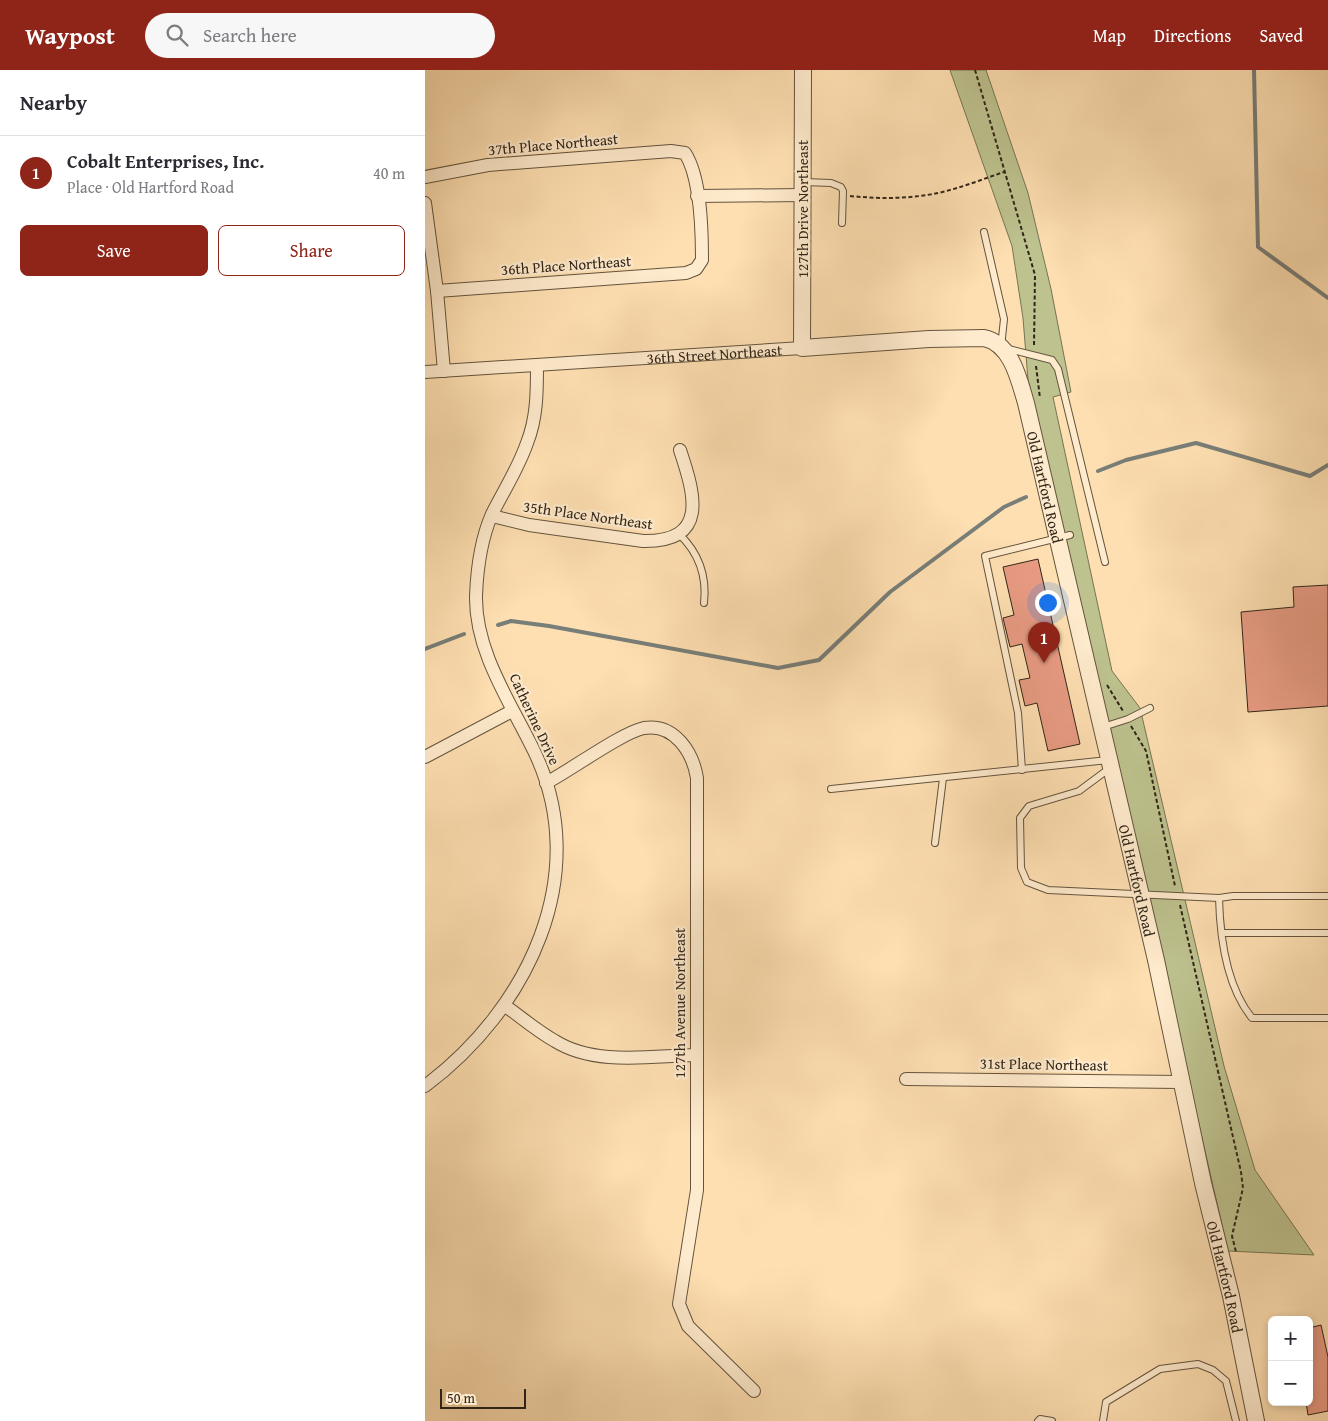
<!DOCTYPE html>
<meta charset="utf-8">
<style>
:root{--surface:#fff;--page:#f7f7f7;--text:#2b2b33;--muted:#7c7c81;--line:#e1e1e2;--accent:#8f2418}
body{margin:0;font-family:"Gentium Book Plus",serif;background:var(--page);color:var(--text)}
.controls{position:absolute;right:15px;bottom:15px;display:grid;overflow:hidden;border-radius:8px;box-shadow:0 2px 8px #0003}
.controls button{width:45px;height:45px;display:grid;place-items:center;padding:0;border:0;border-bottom:1px solid var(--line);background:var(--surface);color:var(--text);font:25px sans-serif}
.scale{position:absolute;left:15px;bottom:12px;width:86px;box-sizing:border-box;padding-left:5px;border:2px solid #312518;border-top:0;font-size:14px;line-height:18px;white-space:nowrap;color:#312518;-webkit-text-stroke:4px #feeacc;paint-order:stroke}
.you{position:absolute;left:622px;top:532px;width:18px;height:18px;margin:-12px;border:4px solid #fff;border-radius:50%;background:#1a73e8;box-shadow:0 0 0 8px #1a73e833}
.badge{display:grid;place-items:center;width:32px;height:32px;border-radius:50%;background:var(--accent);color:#fff;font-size:16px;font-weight:700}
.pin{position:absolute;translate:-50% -41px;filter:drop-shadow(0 1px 2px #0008)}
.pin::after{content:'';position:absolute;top:26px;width:18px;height:15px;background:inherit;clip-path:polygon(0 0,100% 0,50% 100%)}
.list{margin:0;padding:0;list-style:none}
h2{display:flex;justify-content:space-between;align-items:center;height:65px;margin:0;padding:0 20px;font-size:21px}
h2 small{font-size:16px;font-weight:400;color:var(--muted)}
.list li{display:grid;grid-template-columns:32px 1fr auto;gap:15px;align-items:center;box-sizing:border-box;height:75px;padding:0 20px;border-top:1px solid var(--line)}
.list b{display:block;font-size:19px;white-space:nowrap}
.list p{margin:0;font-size:16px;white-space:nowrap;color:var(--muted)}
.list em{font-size:16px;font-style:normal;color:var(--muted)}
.actions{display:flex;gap:10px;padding:15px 20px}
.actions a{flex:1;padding:11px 0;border:1px solid var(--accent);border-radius:8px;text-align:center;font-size:18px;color:var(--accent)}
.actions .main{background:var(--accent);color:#fff}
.icon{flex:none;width:28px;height:28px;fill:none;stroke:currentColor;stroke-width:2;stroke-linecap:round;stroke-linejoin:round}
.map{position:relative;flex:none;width:903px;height:1351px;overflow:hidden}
header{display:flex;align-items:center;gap:30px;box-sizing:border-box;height:70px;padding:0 25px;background:var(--accent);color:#fff}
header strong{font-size:24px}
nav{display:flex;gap:28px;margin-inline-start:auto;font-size:18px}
.search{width:350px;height:45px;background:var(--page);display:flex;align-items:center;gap:12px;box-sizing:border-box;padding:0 18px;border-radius:28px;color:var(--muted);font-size:19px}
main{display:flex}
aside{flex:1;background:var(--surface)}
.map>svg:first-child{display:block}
.green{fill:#bdc28e;stroke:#777453}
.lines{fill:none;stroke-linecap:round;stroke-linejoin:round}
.stream{stroke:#787e78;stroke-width:4}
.building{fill:#e89b83;stroke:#312518}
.service-casing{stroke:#64543e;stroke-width:8}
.minor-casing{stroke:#64543e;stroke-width:14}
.tertiary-casing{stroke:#64543e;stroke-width:18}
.path{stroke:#312518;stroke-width:2;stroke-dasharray:4 2.5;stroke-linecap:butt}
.service{stroke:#feeacc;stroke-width:6}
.minor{stroke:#feeacc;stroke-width:12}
.tertiary{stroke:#feeacc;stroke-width:16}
.labels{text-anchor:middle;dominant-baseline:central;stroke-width:4.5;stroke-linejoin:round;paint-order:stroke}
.street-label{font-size:15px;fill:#312518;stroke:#feeacc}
</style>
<header>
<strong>Waypost</strong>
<div class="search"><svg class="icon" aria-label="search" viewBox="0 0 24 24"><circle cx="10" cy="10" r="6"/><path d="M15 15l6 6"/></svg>Search here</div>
<nav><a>Map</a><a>Directions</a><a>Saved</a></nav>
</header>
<main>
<aside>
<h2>Nearby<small></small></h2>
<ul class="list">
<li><span class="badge">1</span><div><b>Cobalt Enterprises, Inc.</b><p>Place · Old Hartford Road</p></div><em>40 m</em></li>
</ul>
<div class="actions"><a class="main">Save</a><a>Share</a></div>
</aside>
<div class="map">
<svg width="903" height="1351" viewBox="0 0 903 1351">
<rect width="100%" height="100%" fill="#fedfb1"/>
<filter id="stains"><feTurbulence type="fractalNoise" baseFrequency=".004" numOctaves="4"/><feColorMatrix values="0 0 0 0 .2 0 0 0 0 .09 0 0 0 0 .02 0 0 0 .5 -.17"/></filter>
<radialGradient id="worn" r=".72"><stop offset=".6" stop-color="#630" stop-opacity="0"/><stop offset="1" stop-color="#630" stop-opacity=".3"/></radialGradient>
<!-- green -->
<path class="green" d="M525,0h36l42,123 23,96 20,103 -18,5 59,274 28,37 84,358 31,104 59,85 -86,-4 -200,-871 -5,-62 -11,-72z"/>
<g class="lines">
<!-- stream -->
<g class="stream">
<path d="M829,0l4,177 70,51"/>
<path d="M673,401l28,-11 70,-17 114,33 18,-11"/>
<path d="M73,555l13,-4 38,5 229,42 41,-8 71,-68 114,-85 22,-10"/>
<path d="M0,579l39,-15"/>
</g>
</g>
<!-- building -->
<g class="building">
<path d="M613,489l42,185 -32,7 -11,-48 -12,3 -6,-26 11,-2 -8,-34 -12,3 -7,-29 11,-3 -11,-48z"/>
<path d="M903,515v121l-80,6 -7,-100 53,-5 -1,-20z"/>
<path d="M896,1255l7,32v54l-20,4 -2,-13h3v-74z"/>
</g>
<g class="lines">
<!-- service casing -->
<g class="service-casing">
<g id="service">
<path d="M379,112l27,1 10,4 2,4 -1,32"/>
<path d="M559,162l20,87 -3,28 51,13 6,9 47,193"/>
<path d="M254,464c20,19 28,42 25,69"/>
<path d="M678,657l25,-8 22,-11"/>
<path d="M685,698l-31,23 -50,15 -9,12 1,50 6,14 21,8 171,8 14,-2h95"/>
<path d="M597,700l-4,-57 -33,-157 85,-21"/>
<path d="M406,719l277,-29"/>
<path d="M510,773l8,-65"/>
<path d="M794,828c1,40 7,88 33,120h76"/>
<path d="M797,863h106"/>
<path d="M613,1351l2,-2 12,2"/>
<path d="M678,1351l3,-19 54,-33 38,-5 15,6 13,11 10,40"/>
</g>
</g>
<!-- minor casing -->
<g class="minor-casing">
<g id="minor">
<path d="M0,107l63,-12 183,-14 14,2c16,25 17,77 17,107l-6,9 -10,4 -249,18"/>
<path d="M272,126l105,-1"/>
<path d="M0,133l12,88 7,80"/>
<path id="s1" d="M0,302l377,-24"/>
<path d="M67,446l37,9 114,16c66,1 52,-46 37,-91"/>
<path d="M0,687l87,-46"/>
<path d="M121,713c25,-13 75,-50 98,-55 31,-5 49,25 53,50v412l-18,114 9,22 66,65"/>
<path d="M79,935c17,12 33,26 51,36 40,25 95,15 140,14"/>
<path d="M481,1009l276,3"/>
<path d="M0,1016c102,-76 169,-211 109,-335 -23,-48 -59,-99 -58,-155 1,-27 5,-57 16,-82 12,-24 26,-45 35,-71 10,-25 10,-51 10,-78"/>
</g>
</g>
<!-- tertiary casing -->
<g class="tertiary-casing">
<g id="tertiary">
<path id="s2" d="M378,0l-1,278 127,-9 55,-1c28,6 35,42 42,65l130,557 47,223 28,113 25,125"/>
</g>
</g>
<!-- path -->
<g class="path">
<path d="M550,0l60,205 -1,71"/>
<path d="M425,126c30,3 59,3 88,-3 23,-5 45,-14 66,-21"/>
<path d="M611,296l4,32"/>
<path d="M682,615l16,26"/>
<path d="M706,656l15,25 29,135"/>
<path d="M755,835l61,267 2,16 -11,48 4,16"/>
</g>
<!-- service -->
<use href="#service" class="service"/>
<!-- minor -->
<use href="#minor" class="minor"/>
<!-- tertiary -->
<use href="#tertiary" class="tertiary"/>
</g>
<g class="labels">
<!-- street labels -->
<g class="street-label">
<text transform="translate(128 74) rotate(-5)">37th Place Northeast</text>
<text transform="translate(377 139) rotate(-90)">127th Drive Northeast</text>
<text transform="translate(141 195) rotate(-4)">36th Place Northeast</text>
<text stroke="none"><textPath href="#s1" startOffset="290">36th Street Northeast</textPath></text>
<text stroke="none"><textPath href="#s2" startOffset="628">Old Hartford Road</textPath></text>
<text transform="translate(163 445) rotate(8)">35th Place Northeast</text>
<text transform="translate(110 649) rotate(65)">Catherine Drive</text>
<text stroke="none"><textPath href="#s2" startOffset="1032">Old Hartford Road</textPath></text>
<text transform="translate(254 933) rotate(-90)">127th Avenue Northeast</text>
<text transform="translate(619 994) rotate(1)">31st Place Northeast</text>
<text stroke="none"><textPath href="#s2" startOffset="1438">Old Hartford Road</textPath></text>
</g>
</g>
<rect width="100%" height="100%" filter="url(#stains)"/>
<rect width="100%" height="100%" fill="url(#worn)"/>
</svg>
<div class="controls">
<button>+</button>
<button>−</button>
</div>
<div class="scale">50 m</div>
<div class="you"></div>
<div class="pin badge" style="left:619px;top:593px">1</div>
</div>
</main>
